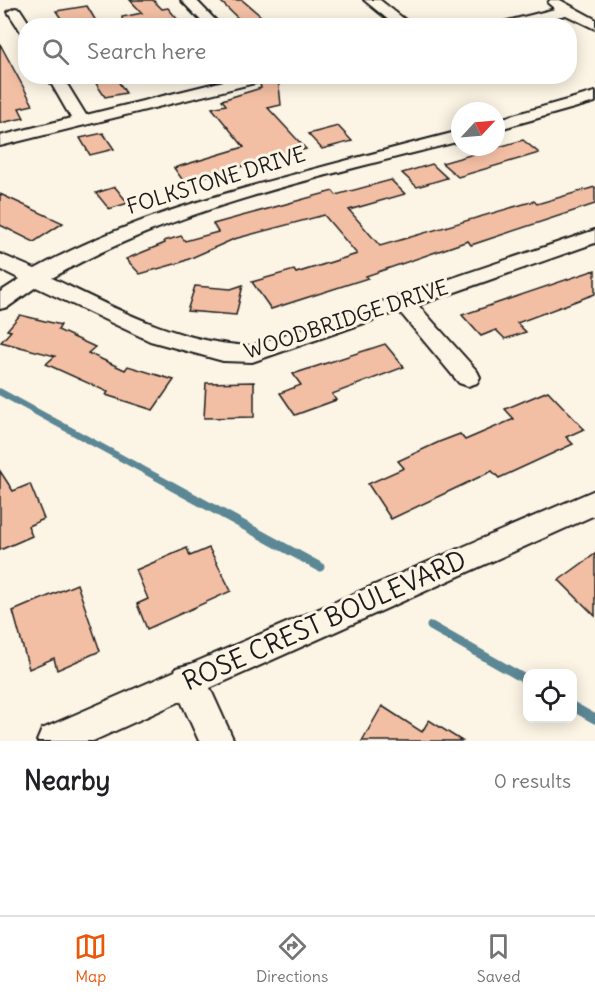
<!DOCTYPE html>
<style>
:root{--surface:#fff;--page:#f2f2f2;--text:#202124;--muted:#757577;--line:#e0e0e0;--accent:#ea580c}
body{margin:0;font-family:Delius,sans-serif;background:var(--page);color:var(--text)}
.controls{position:absolute;right:18px;bottom:18px;display:grid;overflow:hidden;border-radius:12px;box-shadow:0 3px 15px #0003}
.controls button{width:54px;height:54px;display:grid;place-items:center;padding:0;border:0;border-bottom:2px solid var(--line);background:var(--surface);color:var(--text);font:30px sans-serif}
.compass{position:absolute;left:451px;top:102px;width:54px;height:54px;border-radius:50%;background:var(--surface);box-shadow:0 3px 15px #0003;rotate:64deg}
.list{margin:0;padding:0;list-style:none}
h2{display:flex;justify-content:space-between;align-items:center;height:78px;margin:0;padding:0 24px;font-size:26px}
h2 small{font-size:20px;font-weight:400;color:var(--muted)}
.icon{flex:none;width:33px;height:33px;fill:none;stroke:currentColor;stroke-width:2;stroke-linecap:round;stroke-linejoin:round}
.map{position:relative;flex:none;width:595px;height:741px;overflow:hidden}
.search{position:absolute;background:var(--surface);box-shadow:0 3px 15px #0003;left:18px;right:18px;top:18px;height:66px;display:flex;align-items:center;gap:15px;box-sizing:border-box;padding:0 21px;border-radius:24px;color:var(--muted);font-size:22px}
.sheet{height:174px;background:var(--surface)}
nav{display:flex;justify-content:space-around;align-items:center;box-sizing:border-box;height:84px;border-top:2px solid var(--line);background:var(--surface);font-size:16px;color:var(--muted)}
nav a{display:grid;justify-items:center;gap:3px}
nav .on{color:var(--accent)}
.map>svg:first-child{display:block}
.lines{fill:none;stroke-linecap:round;stroke-linejoin:round}
.stream-far1{stroke:#5b8795;stroke-width:7}
.stream{stroke:#5b8795;stroke-width:9}
.building{fill:#f3bfa4;stroke:#1c1c1c;stroke-width:1.5}
.street-casing{stroke:#1c1c1c;stroke-width:4}
.street{fill:#fcf5e5;fill-rule:evenodd}
.labels{text-anchor:middle;dominant-baseline:central;stroke-width:6;stroke-linejoin:round;paint-order:stroke}
.street-label{font-size:21px;fill:#1c1c1c;stroke:#fcf5e5}
.near-street-label{font-size:26px;fill:#1c1c1c;stroke:#fcf5e5}
</style>
<div class="map">
<svg width="595" height="741" viewBox="0 0 595 741">
<rect width="100%" height="100%" fill="#fcf5e5"/>
<filter id="ink" filterUnits="userSpaceOnUse"><feTurbulence type="fractalNoise" baseFrequency=".0167" numOctaves="2"/><feDisplacementMap in="SourceGraphic" scale="12" xChannelSelector="R" yChannelSelector="G"/><feConvolveMatrix kernelMatrix="1 2 1 2 8 2 1 2 1" color-interpolation-filters="sRGB"/></filter>
<g filter="url(#ink)">
<g class="lines">
<!-- stream-far1 -->
<path class="stream-far1" d="M0,392l173,94"/>
<!-- stream -->
<g class="stream">
<path d="M170,485l150,82"/>
<path d="M431,626l97,55"/>
<path d="M572,706l23,13"/>
</g>
</g>
<!-- building -->
<g class="building">
<path d="M130,0h23l9,9 6,-1 15,18h-60l-1,-9 20,-4z"/>
<path d="M219,0h23l26,22 -22,4z"/>
<path d="M87,6l12,20h-33l-10,-15z"/>
<path d="M0,44l33,61 -14,3 5,10 -24,5z"/>
<path d="M274,76h4l3,29 -13,3 38,41 -122,33 -10,-14 70,-21 -32,-39 14,-3 -4,-5 39,-12 -1,-4 12,-3z"/>
<path d="M116,78l10,15 -21,4 -10,-15z"/>
<path d="M338,126l14,15 -30,8 -14,-15z"/>
<path d="M103,133l11,16 -24,6 -10,-17z"/>
<path d="M523,140l16,13 -81,24 -16,-14z"/>
<path d="M432,164l15,14 -30,9 -15,-14z"/>
<path d="M391,180l14,14 -56,16 31,36 154,-45 3,3 58,-17v17l-124,41 -3,-4 -102,35 2,2 -97,31 -19,-27 42,-12 2,3 61,-19 -33,-39 -90,24 -52,23 -42,12 -14,-15 39,-16 -1,-2 17,-5 4,5 33,-9 -5,-8 120,-33 3,4z"/>
<path d="M115,187l13,16 -19,6 -13,-16z"/>
<path d="M0,194l63,29 -29,19 -34,-17z"/>
<path d="M595,270v24l-78,29 9,9 -21,7 -9,-9 -15,6 -19,-21z"/>
<path d="M243,285l-7,30 -49,-4 8,-25 36,3z"/>
<path d="M20,315l41,10 -3,5 37,17 -7,6 37,17 3,-4 46,14 -21,30 -47,-15 2,-3 -62,-28 9,-8 -54,-14 10,-11 -4,-1z"/>
<path d="M385,344l19,23 -72,27 4,6 -41,15 -15,-22 21,-8 -8,-11z"/>
<path d="M254,382v35l-50,1 2,-35z"/>
<path d="M548,391l36,38 -18,8 7,7 -74,34 -7,-7 -101,48 -23,-35 36,-16 -6,-7 41,-19 21,-8 5,6 49,-21 -9,-10z"/>
<path d="M0,471l13,20 17,-7 14,35 -16,7 4,10 -32,14z"/>
<path d="M187,548l3,8 19,-8 22,43 -84,38 -10,-25 11,-5 -12,-29z"/>
<path d="M595,554v62l-36,-36z"/>
<path d="M77,584l23,67 -43,19 -3,-12 -25,11 -16,-58z"/>
<path d="M382,706l40,26 7,-12 33,21h-100z"/>
</g>
<g class="lines">
<!-- street casing -->
<g class="street-casing">
<g id="street">
<path d="M181,0h15l25,26h-15z"/>
<path d="M364,0h16l33,26h-17z"/>
<path d="M550,0h10l35,19v10l-29,-14 -50,11h-29l68,-17 -7,-6z"/>
<path d="M15,8l5,1 11,17h-5v7l-5,-1 -13,-20z"/>
<path d="M47,76h15l24,39 158,-39h28l-1,3 -271,67v-10l71,-18z"/>
<path d="M595,92v10l-99,28v-10z"/>
<path d="M460,131v10c-135,35 -287,67 -408,137 64,31 127,65 199,68l344,-116v13l-177,62 59,66 3,6 -3,6 -9,3 -9,-3 -60,-72 -147,51 -29,-1 -73,-20 -114,-54 -28,20 -8,2v-17l20,-13 -20,-10v-15l35,15c81,-45 168,-70 257,-94 56,-15 112,-30 168,-44z"/>
<path d="M595,490v25l-385,173 24,53h-35l-18,-40 -88,40h-56l5,-12 133,-58 1,-3 15,-4z"/>
</g>
</g>
<!-- street -->
<use href="#street" class="street"/>
</g>
</g>
<g class="labels">
<!-- street labels -->
<g class="street-label">
<text transform="translate(216 180) rotate(-17)">FOLKSTONE DRIVE</text>
<text transform="translate(346 319) rotate(-18)">WOODBRIDGE DRIVE</text>
</g>
<!-- near-street labels -->
<g class="near-street-label">
<text transform="translate(324 620) rotate(-24)">ROSE CREST BOULEVARD</text>
</g>
</g>
</svg>
<div class="controls">
<button><svg class="icon" aria-label="locate" viewBox="0 0 24 24"><circle cx="12" cy="12" r="6"/><path d="M12 2v4M12 18v4M2 12h4M18 12h4"/></svg></button>
</div>
<svg class="compass" viewBox="-18 -18 36 36"><path d="M0-13l5 13h-10z" fill="#e53935"/><path d="M0 13l5-13h-10z" fill="#757577"/></svg>
<div class="search"><svg class="icon" aria-label="search" viewBox="0 0 24 24"><circle cx="10" cy="10" r="6"/><path d="M15 15l6 6"/></svg>Search here</div>
</div>
<section class="sheet">
<h2>Nearby<small>0 results</small></h2>
<ul class="list">
</ul>
</section>
<nav>
<a class="on"><svg class="icon" aria-label="map" viewBox="0 0 24 24"><path d="M3 6l6-2 6 2 6-2v14l-6 2-6-2-6 2zM9 4v14M15 6v14"/></svg>Map</a>
<a><svg class="icon" aria-label="directions" viewBox="0 0 24 24"><path d="M12 3l9 9-9 9-9-9zM9 14v-3h6M13 9l2 2-2 2"/></svg>Directions</a>
<a><svg class="icon" aria-label="saved" viewBox="0 0 24 24"><path d="M7 4h10v16l-5-4-5 4z"/></svg>Saved</a>
</nav>
